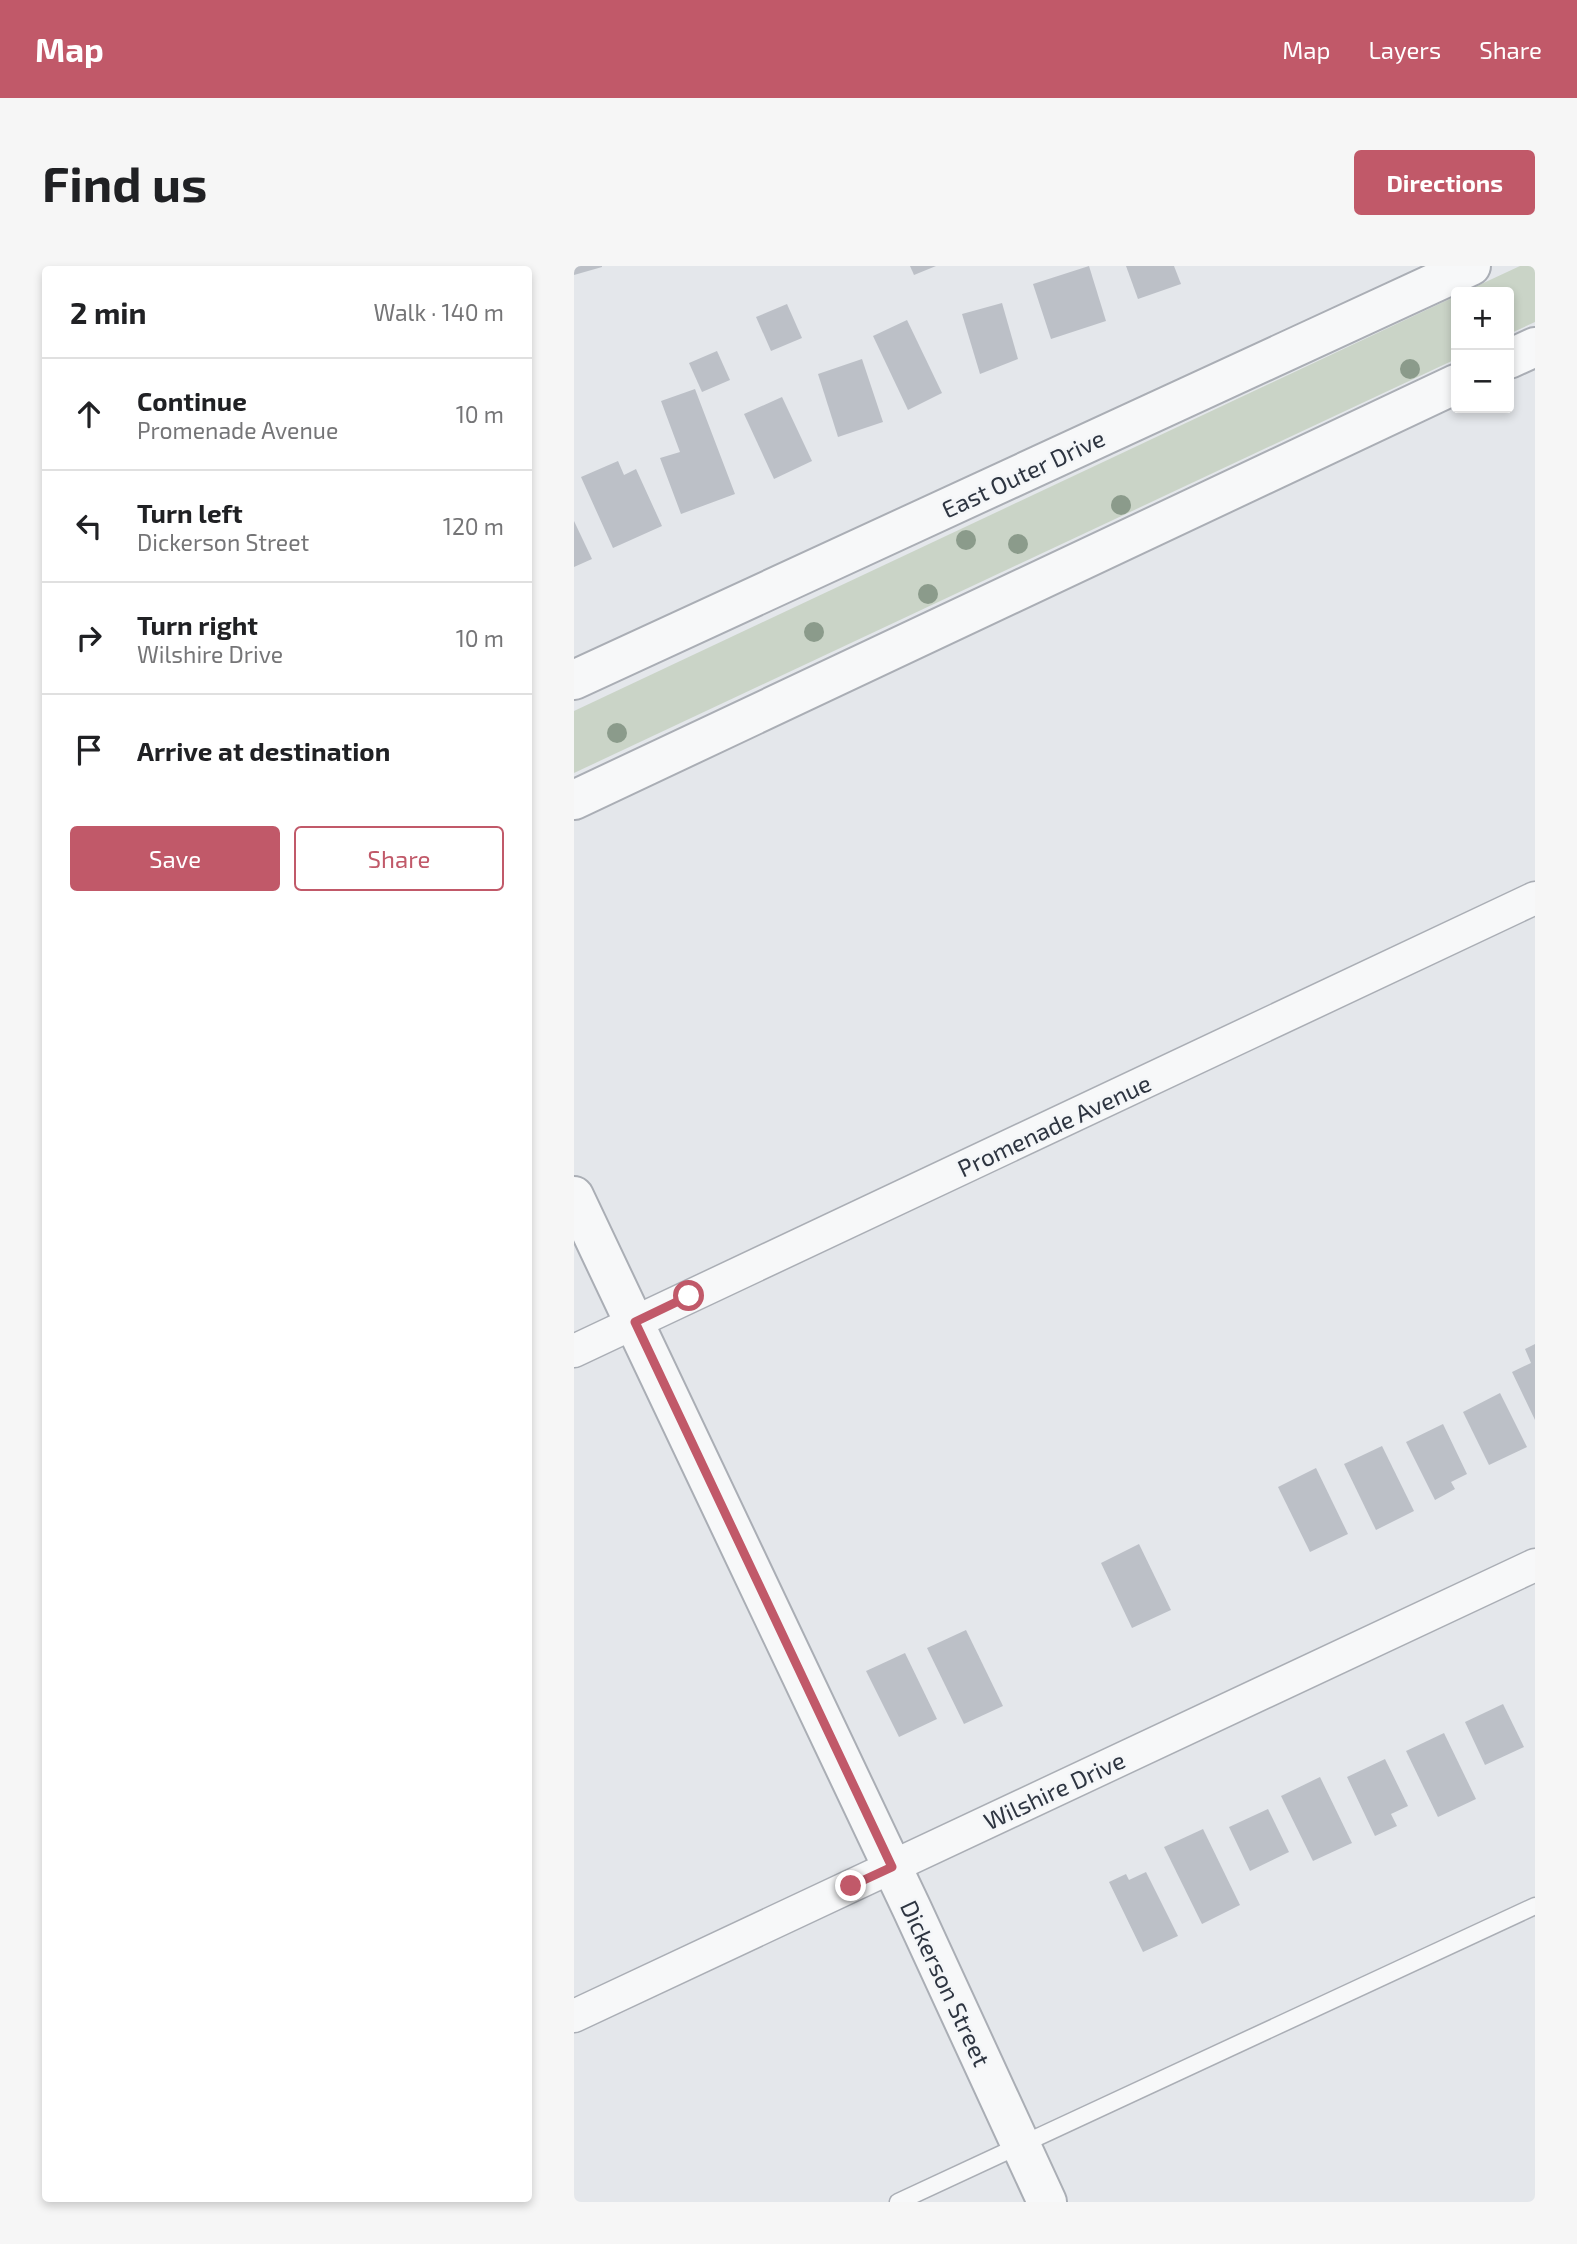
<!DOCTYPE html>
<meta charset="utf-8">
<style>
:root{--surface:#fff;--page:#f6f6f6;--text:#202124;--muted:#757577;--line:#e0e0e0;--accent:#c15969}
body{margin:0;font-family:"Exo 2",sans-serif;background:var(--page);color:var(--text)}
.controls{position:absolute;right:21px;top:21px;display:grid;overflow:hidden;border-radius:7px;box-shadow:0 4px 10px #0003}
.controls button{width:63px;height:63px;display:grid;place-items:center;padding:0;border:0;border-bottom:2px solid var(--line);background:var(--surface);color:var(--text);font:35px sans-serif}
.stop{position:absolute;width:21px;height:21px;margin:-16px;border:5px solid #c15969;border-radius:50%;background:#fff}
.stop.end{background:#c15969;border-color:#fff;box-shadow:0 2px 7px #0008}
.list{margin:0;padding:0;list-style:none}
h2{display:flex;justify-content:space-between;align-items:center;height:91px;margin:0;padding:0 28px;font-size:30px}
h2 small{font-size:23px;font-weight:400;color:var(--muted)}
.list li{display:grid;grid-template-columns:46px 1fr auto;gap:21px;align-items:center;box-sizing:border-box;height:112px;padding:0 28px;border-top:2px solid var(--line)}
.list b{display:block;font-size:26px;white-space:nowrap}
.list p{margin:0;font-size:23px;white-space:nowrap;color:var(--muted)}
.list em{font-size:23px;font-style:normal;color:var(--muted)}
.actions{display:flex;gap:14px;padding:21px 28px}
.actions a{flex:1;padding:16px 0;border:2px solid var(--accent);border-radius:7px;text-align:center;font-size:24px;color:var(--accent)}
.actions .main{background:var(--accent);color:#fff}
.icon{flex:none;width:38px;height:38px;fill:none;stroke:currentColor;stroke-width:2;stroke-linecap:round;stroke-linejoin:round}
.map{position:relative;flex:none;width:961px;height:1936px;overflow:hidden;border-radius:7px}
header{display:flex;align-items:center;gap:42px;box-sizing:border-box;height:98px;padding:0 35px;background:var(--accent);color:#fff}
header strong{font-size:33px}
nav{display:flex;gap:38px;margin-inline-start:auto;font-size:24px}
.intro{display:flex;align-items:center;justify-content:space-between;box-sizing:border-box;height:168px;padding:0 42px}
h1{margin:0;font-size:49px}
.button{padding:18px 32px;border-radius:7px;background:var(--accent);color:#fff;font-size:24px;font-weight:700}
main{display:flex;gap:42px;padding:0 42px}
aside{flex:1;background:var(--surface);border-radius:7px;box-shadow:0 4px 10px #0003}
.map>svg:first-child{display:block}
.green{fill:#cad4c7}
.building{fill:#bcc0c7}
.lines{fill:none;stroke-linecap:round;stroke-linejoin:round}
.service-casing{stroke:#aaaeb5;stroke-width:19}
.minor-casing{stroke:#aaaeb5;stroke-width:35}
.tertiary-casing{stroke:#aaaeb5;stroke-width:42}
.service{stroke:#f7f8f9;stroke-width:16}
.minor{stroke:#f7f8f9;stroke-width:32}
.tertiary{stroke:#f7f8f9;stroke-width:38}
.tree{fill:#8b9b8b}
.route{stroke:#c15969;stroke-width:9}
.labels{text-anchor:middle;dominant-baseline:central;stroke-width:5;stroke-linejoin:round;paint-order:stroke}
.street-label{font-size:24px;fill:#2e3541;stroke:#f4f6f8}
</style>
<header>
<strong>Map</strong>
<nav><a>Map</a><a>Layers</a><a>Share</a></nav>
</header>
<div class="intro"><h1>Find us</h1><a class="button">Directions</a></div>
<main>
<aside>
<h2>2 min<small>Walk · 140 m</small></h2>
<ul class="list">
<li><svg class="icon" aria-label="ahead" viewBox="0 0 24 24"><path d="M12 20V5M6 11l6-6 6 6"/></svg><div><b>Continue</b><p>Promenade Avenue</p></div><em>10 m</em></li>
<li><svg class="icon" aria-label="left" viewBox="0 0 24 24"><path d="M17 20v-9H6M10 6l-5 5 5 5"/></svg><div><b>Turn left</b><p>Dickerson Street</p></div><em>120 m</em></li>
<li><svg class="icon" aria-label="right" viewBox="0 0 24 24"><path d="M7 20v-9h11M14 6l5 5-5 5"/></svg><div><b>Turn right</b><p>Wilshire Drive</p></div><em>10 m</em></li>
<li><svg class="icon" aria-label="arrive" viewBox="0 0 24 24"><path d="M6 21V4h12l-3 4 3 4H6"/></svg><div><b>Arrive at destination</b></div></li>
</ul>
<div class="actions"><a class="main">Save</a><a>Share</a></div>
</aside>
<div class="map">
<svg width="961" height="1936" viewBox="0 0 961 1936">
<rect width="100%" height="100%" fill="#e4e7eb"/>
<!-- green -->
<g class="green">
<path d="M946,0h15v56l-26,12v-42h-45z"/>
<path d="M882,30v63l-882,414v-62z"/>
</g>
<!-- building -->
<g class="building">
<path d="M0,0h28v1l-28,8z"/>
<path d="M336,0h26l-22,9z"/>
<path d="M515,0l17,55 -55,18 -18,-55z"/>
<path d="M552,0h48l7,18 -43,15z"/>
<path d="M428,37l16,56 -38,15 -18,-60z"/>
<path d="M213,38l15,34 -31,13 -15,-34z"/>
<path d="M333,54l35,73 -34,17 -35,-74z"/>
<path d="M143,85l13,29 -28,12 -13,-29z"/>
<path d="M288,93l21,63 -45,15 -20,-63z"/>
<path d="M121,123l40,105 -54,20 -21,-56 20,-6 -19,-51z"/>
<path d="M208,131l30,64 -38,18 -30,-65z"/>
<path d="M44,195l6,14 12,-6 26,57 -49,22 -32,-71z"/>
<path d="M0,255l18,38 -18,8z"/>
<path d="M961,1078v76l-23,-48 19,-9 -6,-14z"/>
<path d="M926,1127l27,54 -38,18 -26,-53z"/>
<path d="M869,1158l24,50 -16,8 4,7 -20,11 -29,-58z"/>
<path d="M808,1180l32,65 -38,19 -32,-66z"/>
<path d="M742,1202l32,66 -38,18 -32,-65z"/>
<path d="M565,1278l32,66 -39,18 -31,-65z"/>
<path d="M392,1364l37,76 -39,18 -37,-76z"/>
<path d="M331,1387l32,66 -38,18 -33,-66z"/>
<path d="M929,1438l21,43 -39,18 -20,-43z"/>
<path d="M870,1467l32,66 -38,18 -32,-66z"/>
<path d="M811,1493l23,47 -17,8 6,12 -22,10 -28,-59z"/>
<path d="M746,1511l32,66 -39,18 -32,-65z"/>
<path d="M694,1543l21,43 -39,19 -21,-44z"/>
<path d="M629,1563l37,76 -38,19 -38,-77z"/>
<path d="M572,1606l32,64 -35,16 -34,-70 17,-8 3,6z"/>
</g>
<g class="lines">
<!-- service casing -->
<g class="service-casing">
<path id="service" d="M324,1936l637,-296"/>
</g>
<!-- minor casing -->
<g class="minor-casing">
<g id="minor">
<path d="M0,1085l961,-453"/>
<path d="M0,1750l961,-451"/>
</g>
</g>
<!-- tertiary casing -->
<g class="tertiary-casing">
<g id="tertiary">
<path d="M935,93l26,-12"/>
<path d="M0,414l897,-414"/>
<path d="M0,534l882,-416"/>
<path d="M0,930l338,713 135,293"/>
</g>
</g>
<!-- service -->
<use href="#service" class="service"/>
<!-- minor -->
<use href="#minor" class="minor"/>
<!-- tertiary -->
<use href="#tertiary" class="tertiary"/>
</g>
<!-- trees -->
<g class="tree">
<circle cx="836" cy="103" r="10"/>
<circle cx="547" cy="239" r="10"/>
<circle cx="392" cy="274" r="10"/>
<circle cx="444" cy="278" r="10"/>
<circle cx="354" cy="328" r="10"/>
<circle cx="240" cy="366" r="10"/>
<circle cx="43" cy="467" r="10"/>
</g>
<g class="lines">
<!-- route -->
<path class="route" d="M115,1030l-54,26 257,545 -41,19"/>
</g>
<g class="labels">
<!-- street labels -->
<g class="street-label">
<text transform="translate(449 207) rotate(-25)">East Outer Drive</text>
<text transform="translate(480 859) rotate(-25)">Promenade Avenue</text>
<text transform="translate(480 1524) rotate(-25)">Wilshire Drive</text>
<text transform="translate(372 1717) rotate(65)">Dickerson Street</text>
</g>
</g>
</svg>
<div class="controls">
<button>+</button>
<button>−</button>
</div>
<div class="stop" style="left:115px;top:1030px"></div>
<div class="stop end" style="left:277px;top:1620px"></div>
</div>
</main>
